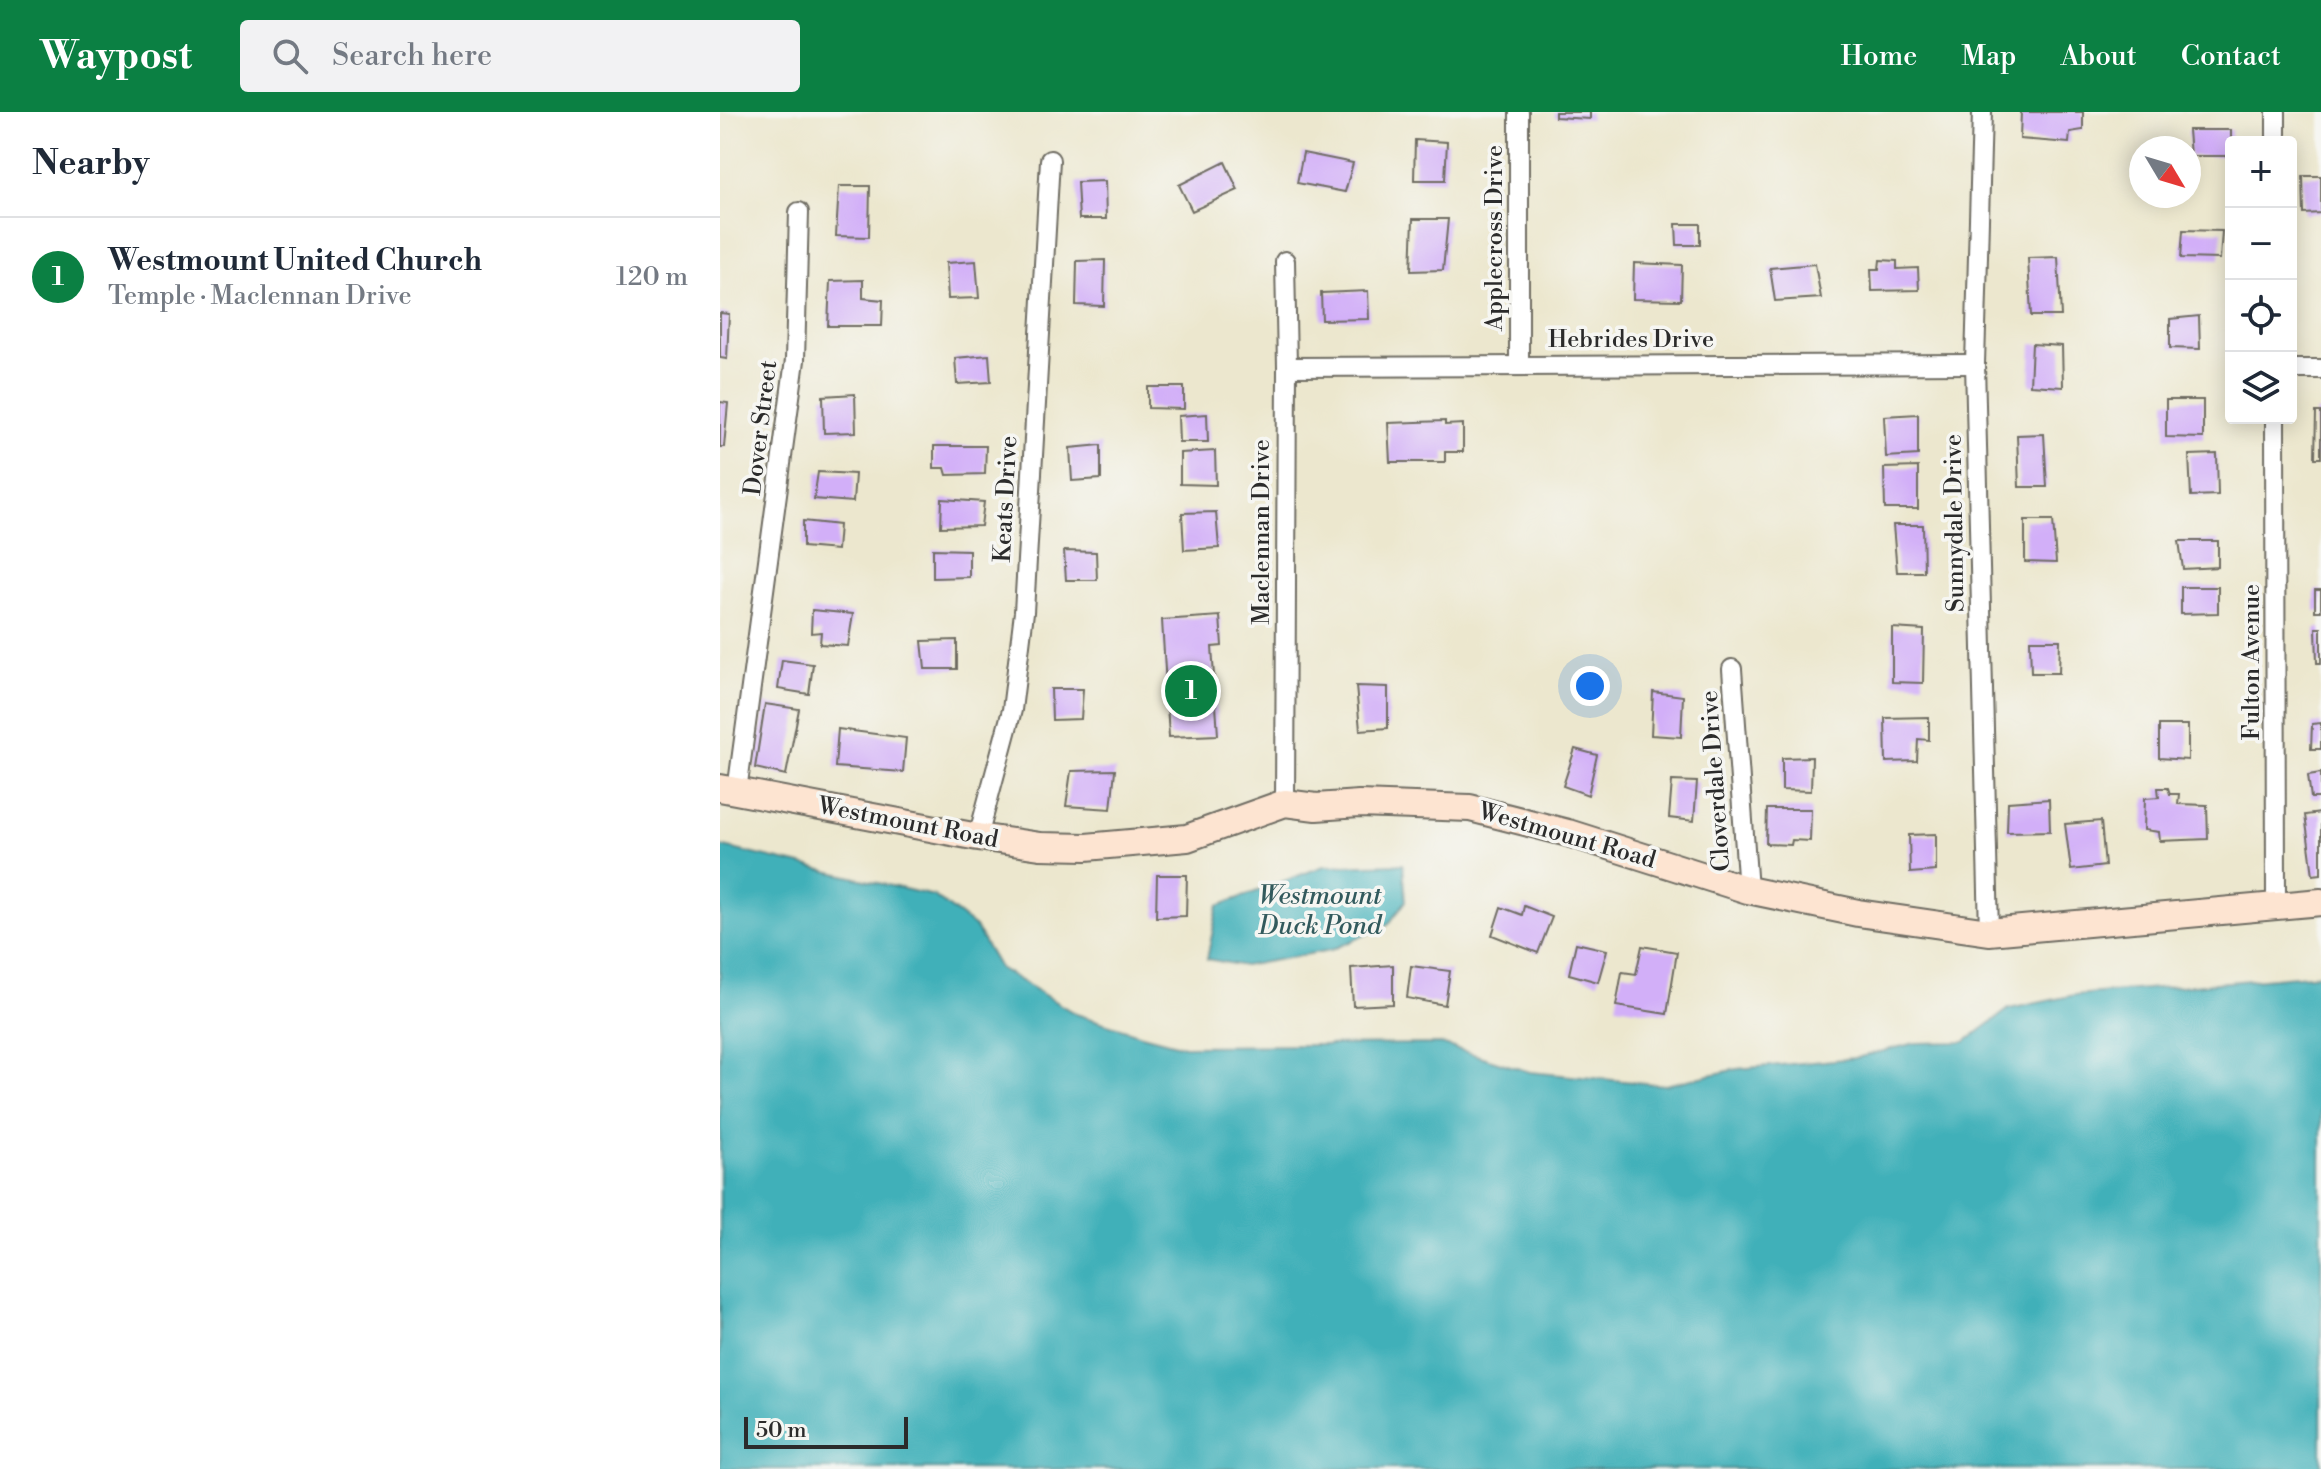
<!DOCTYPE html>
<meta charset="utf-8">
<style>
:root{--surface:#fff;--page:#f2f2f3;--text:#1f2937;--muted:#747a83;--line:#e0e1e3;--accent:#0b8043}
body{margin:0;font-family:"Libre Bodoni",serif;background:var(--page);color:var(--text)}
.controls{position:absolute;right:24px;top:24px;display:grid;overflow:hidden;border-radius:8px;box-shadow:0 4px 20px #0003}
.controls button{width:72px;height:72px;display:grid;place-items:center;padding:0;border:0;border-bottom:2px solid var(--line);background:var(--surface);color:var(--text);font:40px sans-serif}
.compass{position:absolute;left:1409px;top:24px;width:72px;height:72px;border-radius:50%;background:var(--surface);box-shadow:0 4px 20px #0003;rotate:128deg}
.scale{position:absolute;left:24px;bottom:20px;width:164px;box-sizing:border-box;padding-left:8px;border:4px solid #2b2b2b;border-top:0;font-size:22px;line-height:28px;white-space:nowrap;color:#2b2b2b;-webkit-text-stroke:6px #f6f6f2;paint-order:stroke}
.you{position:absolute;left:870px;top:574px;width:28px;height:28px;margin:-20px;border:6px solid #fff;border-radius:50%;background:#1a73e8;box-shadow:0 0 0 12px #1a73e833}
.badge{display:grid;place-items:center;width:52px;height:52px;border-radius:50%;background:var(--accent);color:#fff;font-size:26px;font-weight:700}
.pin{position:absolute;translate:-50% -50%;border:4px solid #fff;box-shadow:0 2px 8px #0006}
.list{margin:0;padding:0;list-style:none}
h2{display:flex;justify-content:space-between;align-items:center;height:104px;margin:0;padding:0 32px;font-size:34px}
h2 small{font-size:26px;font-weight:400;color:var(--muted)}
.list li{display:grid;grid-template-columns:52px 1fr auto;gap:24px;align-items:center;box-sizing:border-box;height:120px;padding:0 32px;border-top:2px solid var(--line)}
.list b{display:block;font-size:30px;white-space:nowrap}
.list p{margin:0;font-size:26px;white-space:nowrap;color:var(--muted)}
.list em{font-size:26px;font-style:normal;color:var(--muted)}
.icon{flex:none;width:44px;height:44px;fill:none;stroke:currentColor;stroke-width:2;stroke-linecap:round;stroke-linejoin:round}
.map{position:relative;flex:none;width:1601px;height:1357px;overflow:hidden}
header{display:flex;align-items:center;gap:48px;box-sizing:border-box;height:112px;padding:0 40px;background:var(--accent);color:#fff}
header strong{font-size:38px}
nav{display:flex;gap:44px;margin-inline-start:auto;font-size:28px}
.search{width:560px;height:72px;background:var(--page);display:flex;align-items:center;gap:20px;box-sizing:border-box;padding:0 28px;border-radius:8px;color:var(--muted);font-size:30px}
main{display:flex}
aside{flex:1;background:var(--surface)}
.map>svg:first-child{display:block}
.water{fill:#40b0b9;stroke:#366e72;stroke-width:2}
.building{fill:#d2aff8}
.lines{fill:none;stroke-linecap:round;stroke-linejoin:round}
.street-casing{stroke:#6f6d64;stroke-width:22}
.secondary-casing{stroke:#6f6d64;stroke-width:30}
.street{stroke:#fff;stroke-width:18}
.secondary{stroke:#fde4d1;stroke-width:26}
.labels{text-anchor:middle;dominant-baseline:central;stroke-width:7;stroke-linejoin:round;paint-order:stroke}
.street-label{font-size:24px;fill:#2b2b2b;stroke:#f6f6f2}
.water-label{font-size:26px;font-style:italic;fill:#325a5d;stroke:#f6f6f2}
</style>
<header>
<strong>Waypost</strong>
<div class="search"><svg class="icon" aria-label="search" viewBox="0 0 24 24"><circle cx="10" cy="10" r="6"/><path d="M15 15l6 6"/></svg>Search here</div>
<nav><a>Home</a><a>Map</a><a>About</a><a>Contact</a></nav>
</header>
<main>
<aside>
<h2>Nearby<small></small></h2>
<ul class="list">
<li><span class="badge">1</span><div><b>Westmount United Church</b><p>Temple · Maclennan Drive</p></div><em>120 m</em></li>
</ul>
</aside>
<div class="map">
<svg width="1601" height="1357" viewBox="0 0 1601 1357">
<rect width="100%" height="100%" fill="#f6f6f2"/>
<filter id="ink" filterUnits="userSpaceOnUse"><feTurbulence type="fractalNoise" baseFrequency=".0125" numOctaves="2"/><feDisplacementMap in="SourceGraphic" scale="16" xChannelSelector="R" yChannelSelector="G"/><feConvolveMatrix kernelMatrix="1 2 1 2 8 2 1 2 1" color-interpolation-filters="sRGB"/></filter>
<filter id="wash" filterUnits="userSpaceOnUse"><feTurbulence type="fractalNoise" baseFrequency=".006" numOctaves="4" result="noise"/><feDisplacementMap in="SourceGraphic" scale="32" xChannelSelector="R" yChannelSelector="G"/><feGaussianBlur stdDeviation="1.8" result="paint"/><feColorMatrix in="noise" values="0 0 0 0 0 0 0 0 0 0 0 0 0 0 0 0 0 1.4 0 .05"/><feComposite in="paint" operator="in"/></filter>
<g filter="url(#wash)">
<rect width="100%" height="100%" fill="#ece7ce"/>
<!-- water -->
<g class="water">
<path d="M0,734l214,50 41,31 24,41 77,46 66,21 42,11 257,-2 89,28 135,13 72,-16 119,-11 59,-15 50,-1 44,-33 66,-14 246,-21v495h-1601z"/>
<path d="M683,752l3,37 -18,24 -57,25 -87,16 -37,-7 11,-53 106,-40z"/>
</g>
<g id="blocks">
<!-- building -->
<g class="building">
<path d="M835,0h35v7l-35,-2z"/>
<path d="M1301,0h62v18l-13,2 -1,11 -49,-4z"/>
<path d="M1468,18h43v26h-41z"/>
<path d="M695,28l32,2 -2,38h-31z"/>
<path d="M583,41l50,10 -8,29 -48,-9z"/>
<path d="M505,50l13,28 -46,21 -13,-26z"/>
<path d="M1583,64h18v37l-17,1z"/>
<path d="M385,69l1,38h-27l-2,-37z"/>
<path d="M119,74h31l-1,51 -33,-1z"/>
<path d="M693,107h35l-5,51 -32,1z"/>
<path d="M956,112h24v21h-23z"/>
<path d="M1463,118l39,1 -2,28 -39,-1z"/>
<path d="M1338,145l3,59h-30l-3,-58z"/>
<path d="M385,148l-1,46 -28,-1 1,-44z"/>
<path d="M1160,148l17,1v8l21,-1 1,22 -47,1 -1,-22h8z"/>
<path d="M256,149l3,37 -31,1 -2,-36z"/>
<path d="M914,151l48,2 -1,35 -48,-1z"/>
<path d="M1095,152l6,34 -46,3 -5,-33z"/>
<path d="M143,168v18l20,2 -1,26h-54l2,-45z"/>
<path d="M648,179l1,28 -47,1 -1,-27z"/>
<path d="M0,201l9,1 -2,45 -7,-1z"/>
<path d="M1479,204l1,33 -30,-1v-29z"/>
<path d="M1312,232l30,2 1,41 -33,-2z"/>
<path d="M269,243l2,27 -34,2 -2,-26z"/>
<path d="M428,275h36v22l-36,-1z"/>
<path d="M135,282l1,38 -32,1 -1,-37z"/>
<path d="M1446,288h37v38l-37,-1z"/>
<path d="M0,290l8,1 -4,44h-4z"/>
<path d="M1596,300h5v46h-6z"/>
<path d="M487,302l1,28h-29l-1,-26z"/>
<path d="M1198,302v41l-32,2 -2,-41z"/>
<path d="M725,309v4l18,-1v28h-18v10h-55l-2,-39z"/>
<path d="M1324,322l3,53h-28l-2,-52z"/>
<path d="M381,333v34l-29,2 -2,-33z"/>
<path d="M214,334h52l-1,28 -38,1 -2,-7h-11z"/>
<path d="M495,339l1,34 -36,-1v-31z"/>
<path d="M1497,342l1,41 -27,1 -2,-41z"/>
<path d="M1198,355v42h-33l-1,-41z"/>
<path d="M98,360l37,2 -2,28 -39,-3z"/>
<path d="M222,387l42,3 -3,24 -40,1z"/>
<path d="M496,400l3,36 -35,2 -2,-37z"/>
<path d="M1305,408h28l3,43 -31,-1z"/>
<path d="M83,409l36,4 -2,25 -34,-3z"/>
<path d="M1173,413h30l1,47h-27z"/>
<path d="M1459,429h39v26l-35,2z"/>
<path d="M213,437l36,1v27l-36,1z"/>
<path d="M344,439l32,1 1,28h-31z"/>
<path d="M1461,475h37v26l-37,1z"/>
<rect x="1595" y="478" width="6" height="21"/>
<path d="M92,498l41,4 -5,32 -28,-2 1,-12 -10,1z"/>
<path d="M500,504l2,30 -10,1 6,88 -49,2 -7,-117z"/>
<path d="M1172,516l32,2 -1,53 -31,-1z"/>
<path d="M1596,516h5v35h-4z"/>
<path d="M237,528v29h-32l-3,-28z"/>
<path d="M1310,528h30l-1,33h-28z"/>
<path d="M62,548l31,4 -4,30 -31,-5z"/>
<path d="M636,574l32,1v41l-28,2z"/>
<path d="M331,577h32l-2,30 -29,1z"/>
<path d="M933,580l30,4 -2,41 -30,-2z"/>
<path d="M45,592l34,5 -13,66 -31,-7z"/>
<path d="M1209,605v23l-11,-1 -1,22 -31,1 -1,-44z"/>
<path d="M1601,611v26h-10l1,-25z"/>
<path d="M1439,613h29v35l-29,-2z"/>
<path d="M118,617l68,9 -3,34 -68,-5z"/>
<path d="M855,637l22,6 -9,40 -25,-9z"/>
<path d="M1092,645l-1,34 -29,-1v-32z"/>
<path d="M395,658l-4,39 -45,-3 5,-35z"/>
<path d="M1601,661v25h-10l-3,-23z"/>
<path d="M952,669l25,1 -3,39 -25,-3z"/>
<path d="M1438,676h10l2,6h9l-1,10 29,1 1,34 -48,2 -1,-9 -15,-2 1,-32 14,-1z"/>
<path d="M1329,687l1,32 -43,1 1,-30z"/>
<path d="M1047,697h44l-1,32 -18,-1 -1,5 -25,-1z"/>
<path d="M1601,701v61l-8,1 -8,-60z"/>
<path d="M1381,709l4,45 -34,4 -6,-46z"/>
<path d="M1216,722v37l-26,2 -1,-38z"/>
<path d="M437,763h30l-1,41 -30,1z"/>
<path d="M804,794l28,11 -14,36 -46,-18 9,-28 21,8z"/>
<path d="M856,831l31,7 -9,32 -29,-8z"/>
<path d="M922,834l35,6 -10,62 -51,-8 6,-34 14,2z"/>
<path d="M673,853v39l-40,2 -2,-38z"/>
<path d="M691,854l39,5 -5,34 -38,-7z"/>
</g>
</g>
</g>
<g filter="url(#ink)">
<use href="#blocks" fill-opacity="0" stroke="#6f6d64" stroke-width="2"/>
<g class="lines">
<!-- street casing -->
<g class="street-casing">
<g id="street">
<path d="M1262,0l-7,252 14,568"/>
<path d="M1556,30v-30"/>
<path d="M799,252v-252"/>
<path d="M567,255l688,-3"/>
<path d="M1571,257h30"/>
<path d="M1555,306l1,488"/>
<path d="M1012,557l16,221"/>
<path d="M17,679l58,-431 4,-148"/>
<path d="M565,691l2,-436 -2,-106"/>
<path d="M258,725l34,-127 12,-98 26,-452"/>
</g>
</g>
<!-- secondary casing -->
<g class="secondary-casing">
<path id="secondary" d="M0,676l258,49 62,9 46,1 101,-9 98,-35 31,4 43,-3 111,4 98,25 180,57 110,23 131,19 332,-30"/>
</g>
<!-- street -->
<use href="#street" class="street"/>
<!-- secondary -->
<use href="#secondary" class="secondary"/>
</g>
</g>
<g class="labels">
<!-- street labels -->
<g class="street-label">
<text transform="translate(775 126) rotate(-90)">Applecross Drive</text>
<text x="911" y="228">Hebrides Drive</text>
<text transform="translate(41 316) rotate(-83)">Dover Street</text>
<text transform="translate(286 387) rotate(-87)">Keats Drive</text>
<text transform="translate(1235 411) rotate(-91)">Sunnydale Drive</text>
<text transform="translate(542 420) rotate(-90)">Maclennan Drive</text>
<text transform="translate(1532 550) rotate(-90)">Fulton Avenue</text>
<text transform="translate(996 669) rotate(-94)">Cloverdale Drive</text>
<text transform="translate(188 711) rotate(11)">Westmount Road</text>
<text transform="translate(847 724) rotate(16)">Westmount Road</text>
</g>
<!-- water labels -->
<g class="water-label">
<text x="600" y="784">Westmount<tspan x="600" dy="30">Duck Pond</tspan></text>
</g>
</g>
</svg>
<div class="controls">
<button>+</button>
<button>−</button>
<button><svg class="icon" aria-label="locate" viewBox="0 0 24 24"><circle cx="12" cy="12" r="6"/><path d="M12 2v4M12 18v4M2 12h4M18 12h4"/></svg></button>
<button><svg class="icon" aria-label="layers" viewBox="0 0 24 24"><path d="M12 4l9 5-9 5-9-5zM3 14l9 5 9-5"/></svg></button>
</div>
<svg class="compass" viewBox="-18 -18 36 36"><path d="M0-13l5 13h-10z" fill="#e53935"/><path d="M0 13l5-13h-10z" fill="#747a83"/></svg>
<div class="scale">50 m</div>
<div class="you"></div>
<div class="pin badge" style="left:471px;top:579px">1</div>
</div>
</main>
